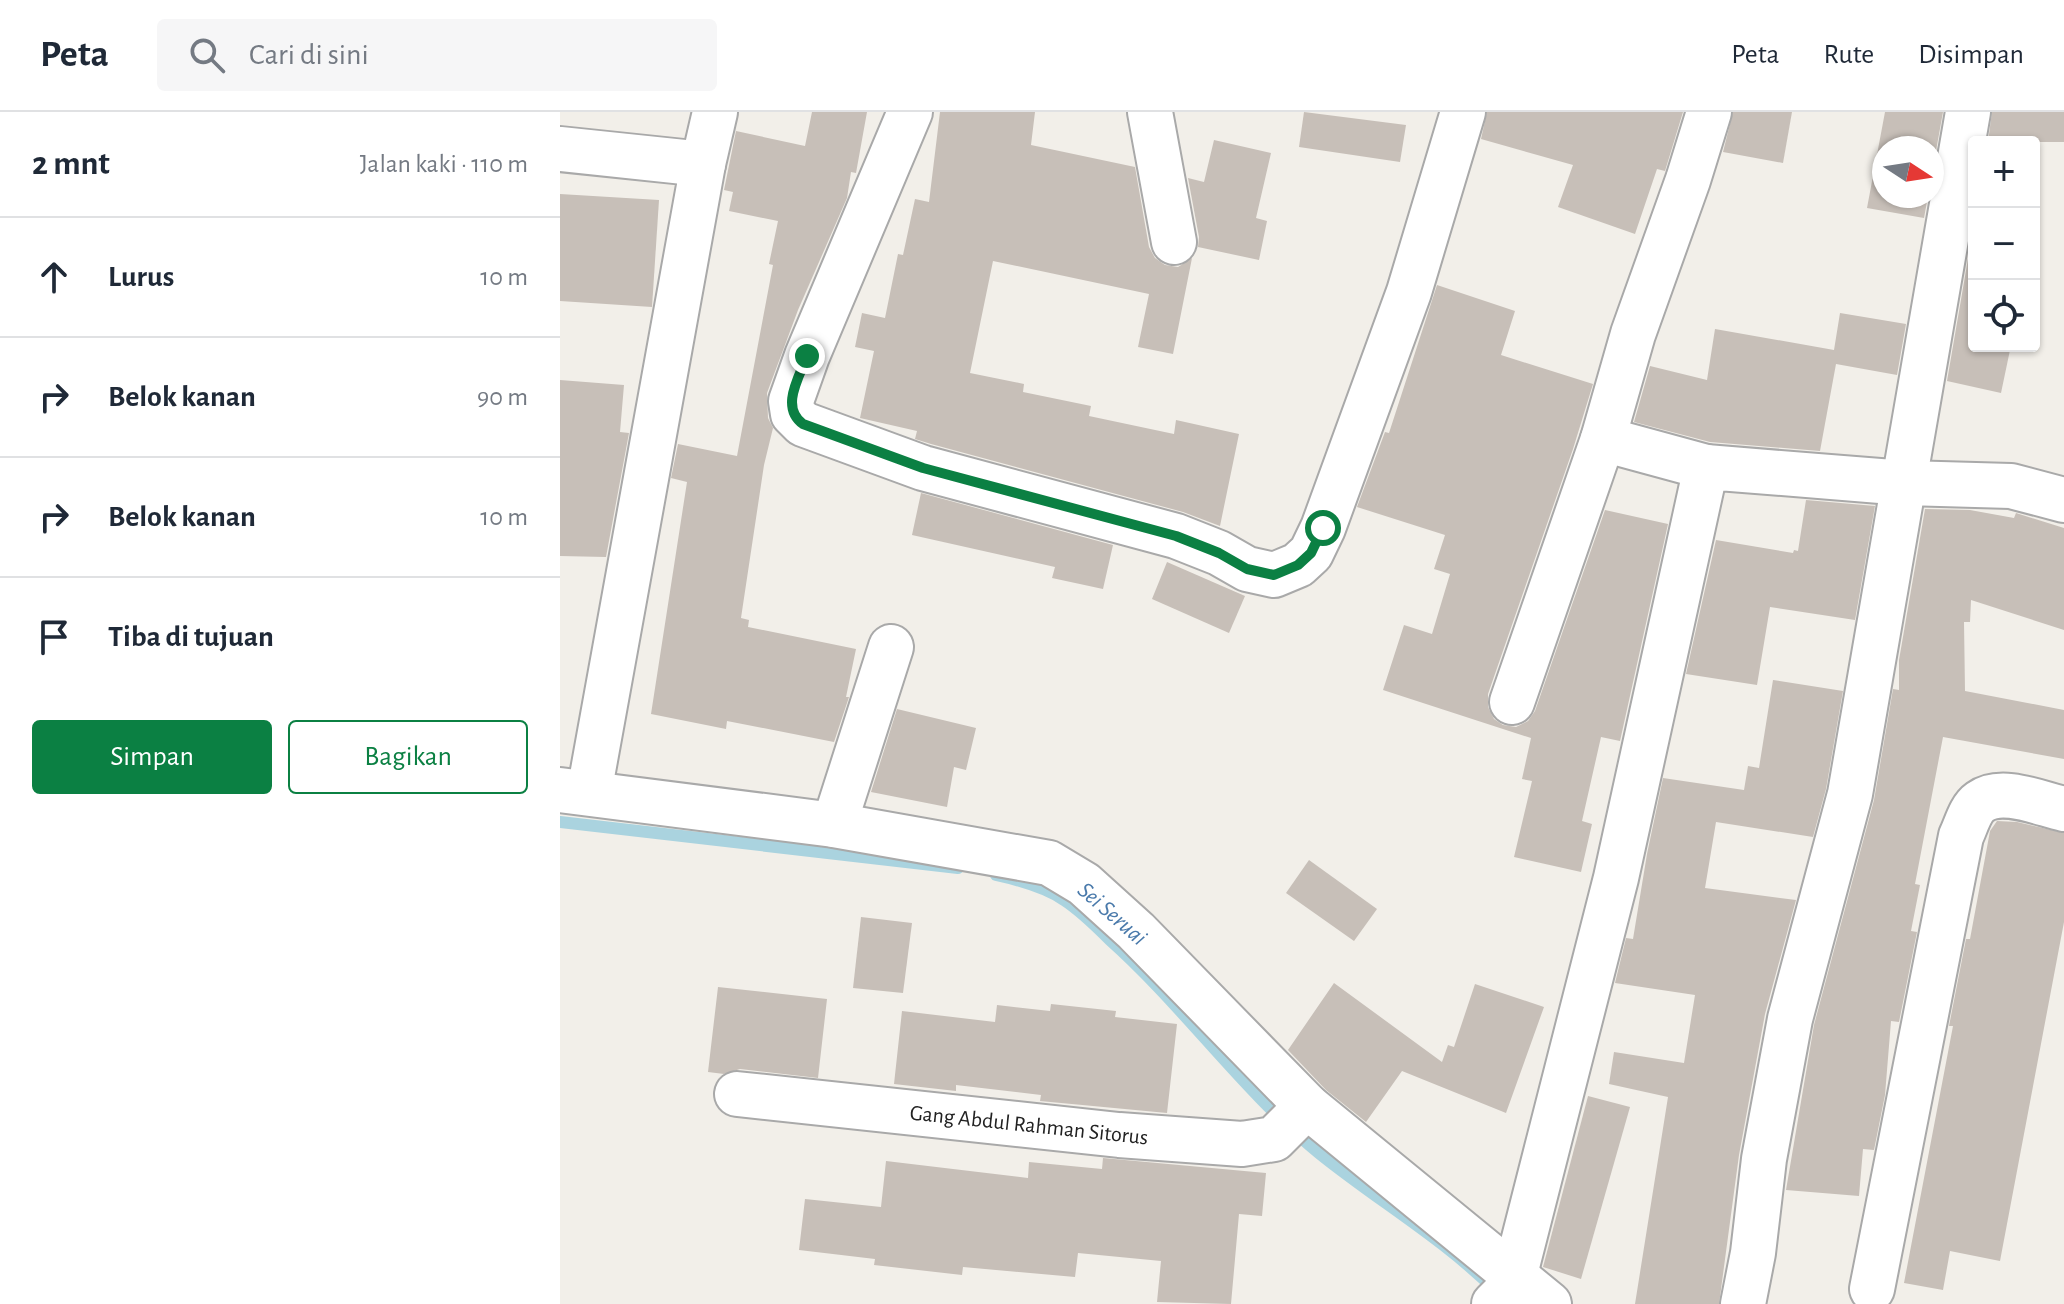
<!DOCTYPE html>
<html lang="id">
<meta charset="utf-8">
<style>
:root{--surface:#fff;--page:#f6f6f7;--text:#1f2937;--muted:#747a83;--line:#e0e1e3;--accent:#0b8043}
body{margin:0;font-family:"Alegreya Sans",sans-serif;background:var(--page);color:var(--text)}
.controls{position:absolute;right:24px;top:24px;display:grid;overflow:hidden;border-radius:8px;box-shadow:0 2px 6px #0004}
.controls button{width:72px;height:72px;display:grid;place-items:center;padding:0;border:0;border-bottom:2px solid var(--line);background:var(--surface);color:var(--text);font:40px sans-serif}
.compass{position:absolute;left:1312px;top:24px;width:72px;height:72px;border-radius:50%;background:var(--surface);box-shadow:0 2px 6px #0004;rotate:102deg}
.stop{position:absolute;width:24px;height:24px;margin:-18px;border:6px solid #0b8043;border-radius:50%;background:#fff}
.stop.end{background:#0b8043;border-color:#fff;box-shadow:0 2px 8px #0008}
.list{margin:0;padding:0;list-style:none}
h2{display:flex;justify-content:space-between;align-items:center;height:104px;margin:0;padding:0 32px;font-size:34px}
h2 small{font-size:26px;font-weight:400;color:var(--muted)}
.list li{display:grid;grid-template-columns:52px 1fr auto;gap:24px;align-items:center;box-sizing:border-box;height:120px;padding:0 32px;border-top:2px solid var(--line)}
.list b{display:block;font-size:30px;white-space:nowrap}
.list em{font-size:26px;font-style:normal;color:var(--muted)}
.actions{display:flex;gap:16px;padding:24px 32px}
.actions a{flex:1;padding:18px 0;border:2px solid var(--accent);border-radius:8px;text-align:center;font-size:28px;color:var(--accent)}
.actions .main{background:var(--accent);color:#fff}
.icon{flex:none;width:44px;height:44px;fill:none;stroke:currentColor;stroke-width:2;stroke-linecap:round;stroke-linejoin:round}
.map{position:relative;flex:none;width:1504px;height:1192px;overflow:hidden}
header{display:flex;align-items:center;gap:48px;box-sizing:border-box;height:112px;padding:0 40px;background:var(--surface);border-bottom:2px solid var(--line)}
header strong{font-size:38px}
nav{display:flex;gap:44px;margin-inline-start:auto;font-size:28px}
.search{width:560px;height:72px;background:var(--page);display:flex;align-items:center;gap:20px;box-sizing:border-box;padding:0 28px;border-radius:8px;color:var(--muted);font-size:30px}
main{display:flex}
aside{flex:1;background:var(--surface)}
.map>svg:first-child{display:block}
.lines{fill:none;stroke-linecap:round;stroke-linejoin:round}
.stream{stroke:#aad3df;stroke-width:12}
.building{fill:#c7bfb8}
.minor-casing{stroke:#a9a9a9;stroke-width:48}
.minor{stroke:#fff;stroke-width:44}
.route{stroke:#0b8043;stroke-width:10}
.labels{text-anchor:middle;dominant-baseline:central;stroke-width:6;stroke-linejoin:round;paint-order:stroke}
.street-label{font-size:22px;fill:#222;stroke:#fff}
.water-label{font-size:24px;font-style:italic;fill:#4a7aab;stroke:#fff}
</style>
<header>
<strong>Peta</strong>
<div class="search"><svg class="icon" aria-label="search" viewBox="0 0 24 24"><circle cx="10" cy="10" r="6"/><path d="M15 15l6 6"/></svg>Cari di sini</div>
<nav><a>Peta</a><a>Rute</a><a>Disimpan</a></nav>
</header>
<main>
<aside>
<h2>2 mnt<small>Jalan kaki · 110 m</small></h2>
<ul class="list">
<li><svg class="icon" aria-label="ahead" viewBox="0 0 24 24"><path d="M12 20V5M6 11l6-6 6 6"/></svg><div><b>Lurus</b></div><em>10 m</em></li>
<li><svg class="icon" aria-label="right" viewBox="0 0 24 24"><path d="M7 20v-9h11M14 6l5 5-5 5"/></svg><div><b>Belok kanan</b></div><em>90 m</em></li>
<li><svg class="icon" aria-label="right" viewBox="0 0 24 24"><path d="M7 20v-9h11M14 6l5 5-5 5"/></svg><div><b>Belok kanan</b></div><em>10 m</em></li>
<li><svg class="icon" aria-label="arrive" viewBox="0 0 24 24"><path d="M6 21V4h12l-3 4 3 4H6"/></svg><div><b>Tiba di tujuan</b></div></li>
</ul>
<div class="actions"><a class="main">Simpan</a><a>Bagikan</a></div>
</aside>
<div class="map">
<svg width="1504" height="1192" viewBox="0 0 1504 1192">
<rect width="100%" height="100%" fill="#f2efe9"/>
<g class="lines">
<!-- stream -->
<g class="stream">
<path d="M0,710l398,46"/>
<path d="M436,763c23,5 49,12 68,25 17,11 32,26 46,40 74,66 132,150 209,213 58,47 124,85 177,138"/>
</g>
</g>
<!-- building -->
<g class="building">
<path d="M252,0h55l-11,61 -5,-1 -4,26 -49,112 -31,83 1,25 5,10 -9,37 -23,153 8,2 -1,7 108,22 -10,48h3l-15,45 -107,-21 -1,8 -75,-15 36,-232 -16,-4 7,-34 59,12 36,-191 -4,-1 9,-43 -49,-10 4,-19 -9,-2 12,-59 69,15z"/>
<path d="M380,0h95l-4,33 104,22 14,80 6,11 10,7 13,2 14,-9 -19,96 -35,-7 11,-53 -156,-33 -23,112 54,11 -1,8 68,14 -2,10 85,18 2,-14 63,14 -19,92 -37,-14 -252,-68 -16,-5 2,-8 -57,-13 14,-67 -19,-4 7,-34 23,5 13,-64 5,1 12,-56 14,3z"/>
<path d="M744,0l102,13 -6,37 -101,-15z"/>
<path d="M927,0h196l-18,59 -8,-2 -22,65 -77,-27 15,-42 -92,-26z"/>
<path d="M1173,0h59l-9,51 -60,-11z"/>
<path d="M1325,0h58l-11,61v-25h-48v48h44l-4,22 -57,-10z"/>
<path d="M1432,0h72v30h-76z"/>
<path d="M654,28l57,13 -15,65 11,3 -8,39 -61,-13 1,-10 -11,-59 16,4z"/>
<path d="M0,82l99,6 -7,107 -92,-6z"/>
<path d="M1414,112v122l36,4 -9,43 -54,-12z"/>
<path d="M877,173l78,26 -14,44 92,29 -20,65 -85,245v13l6,12 9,6 13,2 12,-6 7,-10 70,-201 63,14 -48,217 -19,-4 -19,84 10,3 -11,48 -67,-15 18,-76 -10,-2 9,-41 -148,-48 21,-65 28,9 18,-60 -16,-5 11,-34 -88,-28 28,-75 4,1z"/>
<path d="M1280,201l66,11 -9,51 -61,-11 -16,87 -110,-9 -76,-20 16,-56 57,14 8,-51 119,21z"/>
<path d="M0,268l64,5 -4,47 9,1 -23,124 -46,-1z"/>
<path d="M361,381l192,52 -10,44 -51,-11 3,-11 -143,-32z"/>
<path d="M1246,388l69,6 -20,114 -85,-13 -13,78 -71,-11 30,-134 77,13 1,-3 4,1z"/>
<path d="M1365,397l45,1 44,8 2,-5 48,15v102l-93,-30 -1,22h-6l1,69 99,19v49l-121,-22 -28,147 5,1 -9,46 6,1 -18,90 -8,-1 -6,74 -11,55 -11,-1 -4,47 -73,-6 28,-165 60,-225 19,-111 6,1v-30z"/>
<path d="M607,450l78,34 -16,37 -77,-34z"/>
<path d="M1213,568l70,11 -17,98 -13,48 -97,-15 -11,66 91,12 -31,114 -26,141 -20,149h-84l33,-207 -59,-13 5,-32 70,11 11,-68 -80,-12 11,-45 7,1 14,-85 16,-76 81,12 4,-24 11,2z"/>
<path d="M337,597l79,19 -10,42 -12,-3 -7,40 -76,-15z"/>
<path d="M1437,709l20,1 47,11v89l-64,339 -50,-10 -7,39 -39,-7 49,-257h-4l17,-87h4l20,-108z"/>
<path d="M749,748l68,49 -23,32 -68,-48z"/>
<path d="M301,805l51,6 -9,70 -50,-5z"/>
<path d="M774,871l108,79 6,-17 6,2 21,-63 69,23 -38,106 -104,-42 -36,51 -40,-32 -38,-40z"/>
<path d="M158,875l109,12 -9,79 -78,-9 -16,5 -16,-2z"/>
<path d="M491,892l65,7 -1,6 62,7 -10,89 -127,-12 1,-6 -85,-10v6l-62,-7 8,-73 93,11 2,-17 53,6z"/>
<path d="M1028,984l42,11 -49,172 -38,-12z"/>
<path d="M543,1046l163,15 -4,43 -23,-2 -8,90 -74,-2 4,-41 -83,-8 -3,24 -112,-10 -1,8 -88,-10 1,-6 -76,-9 6,-51 76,8 5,-46 142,17 1,-16 73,7z"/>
</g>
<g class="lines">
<!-- minor casing -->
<g class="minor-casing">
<g id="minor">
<path d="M350,0l-103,244 -16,45 2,13 10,10 120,44 253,68 43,17 28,16 27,6 24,-10 13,-12 12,-25 86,-236 54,-180"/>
<path d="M590,0l24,130"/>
<path d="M0,37l143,15 -114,629"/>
<path d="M143,52l12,-52"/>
<path d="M1043,327l103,28"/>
<path d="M952,590l91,-263 30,-105 55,-154 21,-68"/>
<path d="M0,678l274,35 215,38 35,21 52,47 171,175 242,198"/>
<path d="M274,713l57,-178"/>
<path d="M177,982l382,41 123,9 32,-5 33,-33"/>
<path d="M1312,1177l89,-453c5,-10 9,-27 19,-34 22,-16 61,2 84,7"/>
<path d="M934,1192l13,-13 7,-13 102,-400 90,-411 199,16 106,3 53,14"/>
<path d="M1183,1192l10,-51 11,-94 26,-140 60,-225 118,-682"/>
</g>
</g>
<!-- minor -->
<use href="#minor" class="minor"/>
</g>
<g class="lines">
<!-- route -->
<path class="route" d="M247,244c-8,22 -27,51 -4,68l120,44 253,68 43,17 28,16 27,6 24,-10 13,-12 12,-25"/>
</g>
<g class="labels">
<!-- street labels -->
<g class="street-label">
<text transform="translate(469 1013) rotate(6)">Gang Abdul Rahman Sitorus</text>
</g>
<!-- water labels -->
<g class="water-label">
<text transform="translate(552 802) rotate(41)">Sei Seruai</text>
</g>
</g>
</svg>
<div class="controls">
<button>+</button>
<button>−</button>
<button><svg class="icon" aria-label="locate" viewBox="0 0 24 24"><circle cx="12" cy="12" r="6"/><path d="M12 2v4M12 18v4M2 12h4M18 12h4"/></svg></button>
</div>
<svg class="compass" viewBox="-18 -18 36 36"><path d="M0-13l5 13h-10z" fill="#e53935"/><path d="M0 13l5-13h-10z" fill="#747a83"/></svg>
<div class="stop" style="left:763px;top:416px"></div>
<div class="stop end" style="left:247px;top:244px"></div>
</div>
</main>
